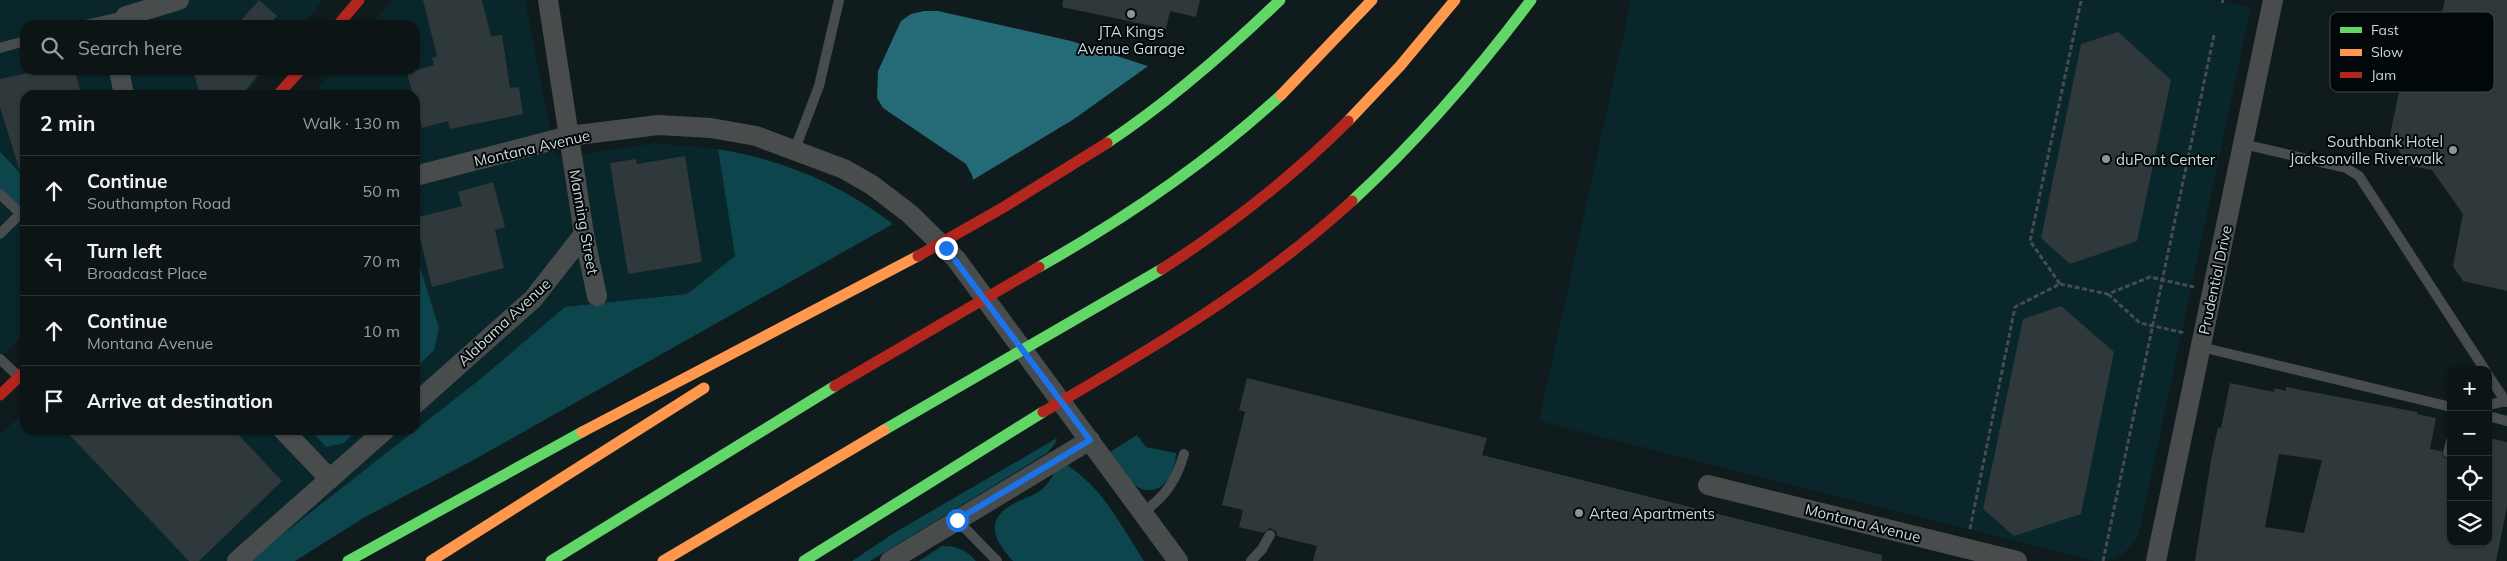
<!DOCTYPE html>
<meta charset="utf-8">
<style>
:root{--surface:#0c1416;--page:#151d1f;--text:#f1f3f6;--muted:#9a9ea1;--line:#2c3335}
body{margin:0;font-family:Mulish,sans-serif;background:var(--page);color:var(--text)}
.controls{position:absolute;right:15px;bottom:15px;display:grid;overflow:hidden;border-radius:10px;box-shadow:0 1px 4px #0004}
.controls button{width:45px;height:45px;display:grid;place-items:center;padding:0;border:0;border-bottom:1px solid var(--line);background:var(--surface);color:var(--text);font:25px sans-serif}
.stop{position:absolute;width:15px;height:15px;margin:-11px;border:4px solid #1a73e8;border-radius:50%;background:#fff}
.stop.end{background:#1a73e8;border-color:#fff;box-shadow:0 1px 5px #0008}
.list{margin:0;padding:0;list-style:none}
h2{display:flex;justify-content:space-between;align-items:center;height:65px;margin:0;padding:0 20px;font-size:21px}
h2 small{font-size:16px;font-weight:400;color:var(--muted)}
.list li{display:grid;grid-template-columns:32px 1fr auto;gap:15px;align-items:center;box-sizing:border-box;height:70px;padding:0 20px;border-top:1px solid var(--line)}
.list b{display:block;font-size:19px;white-space:nowrap}
.list p{margin:0;font-size:16px;white-space:nowrap;color:var(--muted)}
.list em{font-size:16px;font-style:normal;color:var(--muted)}
.icon{flex:none;width:28px;height:28px;fill:none;stroke:currentColor;stroke-width:2;stroke-linecap:round;stroke-linejoin:round}
.map{position:relative;flex:none;width:2507px;height:561px;overflow:hidden}
.search{position:absolute;background:var(--surface);box-shadow:0 1px 4px #0004;left:20px;top:20px;width:400px;height:55px;display:flex;align-items:center;gap:12px;box-sizing:border-box;padding:0 18px;border-radius:15px;color:var(--muted);font-size:19px}
.panel{position:absolute;background:var(--surface);box-shadow:0 1px 4px #0004;left:20px;top:90px;width:400px;height:345px;border-radius:15px}
.map>svg:first-child{display:block}
.built{fill:#09262b}
.green{fill:#0d454d}
.water{fill:#256b77}
.pier{fill:#101b1d}
.building{fill:#2f393b;fill-rule:evenodd}
.lines{fill:none;stroke-linecap:round;stroke-linejoin:round}
.path{stroke:#474c4d;stroke-width:3;stroke-dasharray:5 2.5;stroke-linecap:butt}
.lane{stroke:#484c4d;stroke-width:10}
.street{stroke:#484c4d;stroke-width:20}
.fast{stroke:#63d668;stroke-width:11}
.slow{stroke:#ff974d;stroke-width:11}
.jam{stroke:#b3261e;stroke-width:11}
.route{stroke:#1a73e8;stroke-width:6}
.poi-dot{fill:#8a9698;stroke:#020809;stroke-width:2}
.labels{text-anchor:middle;dominant-baseline:central;stroke-width:4;stroke-linejoin:round;paint-order:stroke}
.poi-label{font-size:15px;fill:#ccd8da;stroke:#020809;text-anchor:start}
.street-label{font-size:15px;fill:#ccd8da;stroke:#020809}
.key{fill:#020809;stroke:#3f4648;stroke-width:1}
.key-label{font-size:14px;fill:#ccd8da}
</style>
<div class="map">
<svg width="2507" height="561" viewBox="0 0 2507 561">
<rect width="100%" height="100%" fill="#101b1d"/>
<!-- built -->
<g class="built">
<path d="M0,0h323l-20,25h-278v45h240l-20,25h-220v238l-25,24z"/>
<path d="M392,0h133l31,158 99,-15 63,6 17,107 -48,38 -122,13 -300,254h-265v-126l25,-24v19h390v-335h-103l21,-25h82v-45h-44z"/>
<path d="M1631,0h583l37,7 -113,531 -16,17 -12,5 -14,1 -557,-140z"/>
</g>
<!-- green -->
<g class="green">
<path d="M718,149c65,11 123,35 175,75l-425,239 -103,54 -70,44h-46l230,-181 86,-73 122,-13 48,-38z"/>
<path d="M0,152l25,26v44l-25,-21z"/>
<path d="M415,251l24,77 -5,22 -19,19z"/>
<path d="M311,430h46l-13,13 -18,4z"/>
<path d="M1137,435l9,12 30,6c0,21 -16,48 -40,33 -11,-7 -19,-24 -26,-34z"/>
<path d="M1057,438l-2,6 -8,9 -177,108h-18l42,-28z"/>
<path d="M1062,462c41,24 57,61 82,99h-131c-18,-20 -30,-40 0,-57 9,-5 20,-8 28,-14 11,-8 12,-19 21,-28z"/>
<path d="M942,546c14,0 25,4 34,15h-57z"/>
</g>
<!-- water -->
<path class="water" d="M924,11h14l133,30 92,30 -188,118 -3,-14 -6,-11 -83,-56 -6,-10 1,-27 23,-50 10,-7z"/>
<!-- pier -->
<path class="pier" d="M1151,64l14,6 4,9 -1,13 -174,112 -12,-5 -9,-9 -2,-9 103,-62z"/>
<!-- building -->
<g class="building">
<path d="M259,0l18,16 -8,9h-32z"/>
<path d="M423,0h59l9,36 11,-1 8,53 9,-1 4,27 -73,15 -2,-8 -26,7 -7,-33h-2l-6,-22 27,-8 -2,-7 5,-2z"/>
<path d="M1063,0h137l-4,17 -26,-6 -4,18 -104,-22z"/>
<path d="M2445,0h62v291l-44,-10 -10,-15 10,-52 -31,-44 -25,-5 -17,-30 18,-86 12,2 5,-24 13,3z"/>
<path d="M2118,32l53,48 -34,161 -67,23 -29,-26 40,-194z"/>
<path d="M41,70h34l6,25h-56v80h-4l-21,-68v-28z"/>
<path d="M193,70h69l-17,21 -13,4h-32z"/>
<path d="M685,156l17,106 -74,12 -18,-111 26,-4 1,5z"/>
<path d="M493,182l12,45 -10,3 9,38 -72,19 -17,-69 47,-12 -4,-14z"/>
<path d="M2061,306l53,46 -33,162 -67,22 -31,-27 40,-190z"/>
<path d="M1247,378l240,60 -5,17 400,100v6h-569l4,-15 -40,-10 -1,-5 -6,-3 -7,5 -24,-6 4,-17 -21,-5 23,-93 -6,-2z"/>
<path d="M2230,383l44,9 1,-4 11,3v-4l131,25v2l19,4 -6,31 11,2 3,7 7,1v83h37v-104l19,4v65l-11,54h-301l16,-101 7,-33 3,1zM2279,454l43,6 -18,73 -39,-6z"/>
<path d="M65,430h169l48,51 -83,80h-10z"/>
</g>
<g class="lines">
<!-- path -->
<g class="path">
<path d="M2222,3l1,-3"/>
<path d="M2060,284l48,10 42,-17 44,10"/>
<path d="M2108,294l32,29 45,10"/>
<path d="M1970,529l45,-222 45,-23 -30,-43 51,-240"/>
<path d="M2103,561l111,-526"/>
</g>
<!-- lane -->
<g class="lane">
<path d="M86,25l40,-9"/>
<path d="M0,48l25,-7"/>
<path d="M2243,144l103,24 13,8 126,194"/>
<path d="M795,149l24,-63 20,-86"/>
<path d="M0,194l25,24"/>
<path d="M0,234l20,-20"/>
<path d="M2201,347l250,60"/>
<path d="M0,359l18,17"/>
<path d="M2488,375l18,27"/>
<path d="M2488,405l19,-4"/>
<path d="M2488,416l19,5"/>
<path d="M2448,453l3,-12"/>
<path d="M1142,513c23,-16 34,-32 42,-59"/>
<path d="M957,520l40,41"/>
<path d="M1251,561l11,-12 8,-14"/>
</g>
<!-- street -->
<g class="street">
<path d="M548,0l36,234 13,62"/>
<path d="M123,25l3,-9 53,-16"/>
<path d="M119,70l5,25"/>
<path d="M415,176l154,-40 89,-11 53,3 45,8 88,33 28,16 38,29 46,45 222,302"/>
<path d="M415,404l118,-105 51,-65"/>
<path d="M283,430l47,49"/>
<path d="M1708,485l309,76"/>
<path d="M237,561l148,-131"/>
<path d="M890,561l200,-121"/>
<path d="M2156,561l117,-561"/>
</g>
<!-- fast -->
<g class="fast">
<path d="M1107,143c63,-42 119,-91 173,-143"/>
<path d="M1352,201c66,-61 125,-129 179,-201"/>
<path d="M1039,267c87,-49 168,-104 242,-172"/>
<path d="M884,430l278,-161"/>
<path d="M348,561l234,-129"/>
<path d="M551,561l284,-175"/>
<path d="M804,561l239,-149"/>
</g>
<!-- slow -->
<g class="slow">
<path d="M1281,95l91,-95"/>
<path d="M1348,121l52,-55 55,-66"/>
<path d="M582,432l336,-176"/>
<path d="M431,561l273,-173"/>
<path d="M663,561l221,-131"/>
</g>
<!-- jam -->
<g class="jam">
<path d="M338,25l21,-25"/>
<path d="M278,95l22,-25"/>
<path d="M918,256l86,-49 103,-64"/>
<path d="M1162,269c67,-43 130,-92 186,-148"/>
<path d="M835,386l204,-119"/>
<path d="M0,395l25,-24"/>
<path d="M1043,412c108,-63 216,-126 309,-211"/>
</g>
</g>
<g class="lines">
<!-- route -->
<path class="route" d="M946,248l144,192 -133,80"/>
</g>
<!-- markers -->
<g class="poi-dot">
<circle cx="1131" cy="14" r="5"/>
<circle cx="2453" cy="150" r="5"/>
<circle cx="2106" cy="159" r="5"/>
<circle cx="1579" cy="513" r="5"/>
</g>
<g class="labels">
<!-- poi labels -->
<g class="poi-label">
<text x="1131" y="31" text-anchor="middle">JTA Kings<tspan x="1131" dy="17">Avenue Garage</tspan></text>
<text x="2443" y="141" text-anchor="end">Southbank Hotel<tspan x="2443" dy="17">Jacksonville Riverwalk</tspan></text>
<text x="2116" y="159">duPont Center</text>
<text x="1589" y="513">Artea Apartments</text>
</g>
<!-- street labels -->
<g class="street-label">
<text transform="translate(532 148) rotate(-13)">Montana Avenue</text>
<text transform="translate(584 222) rotate(80)">Manning Street</text>
<text transform="translate(2215 280) rotate(-78)">Prudential Drive</text>
<text transform="translate(504 322) rotate(-43)">Alabama Avenue</text>
<text transform="translate(1863 523) rotate(14)">Montana Avenue</text>
</g>
</g>
<!-- legend -->
<rect x="2330" y="12" width="164" height="80" rx="8" class="key"/>
<rect x="2340" y="27" width="22" height="6" fill="#63d668"/>
<rect x="2340" y="49" width="22" height="7" fill="#ff974d"/>
<rect x="2340" y="72" width="22" height="6" fill="#b3261e"/>
<g class="key-label">
<text x="2371" y="35">Fast</text>
<text x="2371" y="57">Slow</text>
<text x="2371" y="80">Jam</text>
</g>
</svg>
<div class="controls">
<button>+</button>
<button>−</button>
<button><svg class="icon" aria-label="locate" viewBox="0 0 24 24"><circle cx="12" cy="12" r="6"/><path d="M12 2v4M12 18v4M2 12h4M18 12h4"/></svg></button>
<button><svg class="icon" aria-label="layers" viewBox="0 0 24 24"><path d="M12 4l9 5-9 5-9-5zM3 14l9 5 9-5"/></svg></button>
</div>
<div class="stop" style="left:957px;top:520px"></div>
<div class="stop end" style="left:946px;top:248px"></div>
<div class="search"><svg class="icon" aria-label="search" viewBox="0 0 24 24"><circle cx="10" cy="10" r="6"/><path d="M15 15l6 6"/></svg>Search here</div>
<section class="panel">
<h2>2 min<small>Walk · 130 m</small></h2>
<ul class="list">
<li><svg class="icon" aria-label="ahead" viewBox="0 0 24 24"><path d="M12 20V5M6 11l6-6 6 6"/></svg><div><b>Continue</b><p>Southampton Road</p></div><em>50 m</em></li>
<li><svg class="icon" aria-label="left" viewBox="0 0 24 24"><path d="M17 20v-9H6M10 6l-5 5 5 5"/></svg><div><b>Turn left</b><p>Broadcast Place</p></div><em>70 m</em></li>
<li><svg class="icon" aria-label="ahead" viewBox="0 0 24 24"><path d="M12 20V5M6 11l6-6 6 6"/></svg><div><b>Continue</b><p>Montana Avenue</p></div><em>10 m</em></li>
<li><svg class="icon" aria-label="arrive" viewBox="0 0 24 24"><path d="M6 21V4h12l-3 4 3 4H6"/></svg><div><b>Arrive at destination</b></div></li>
</ul>
</section>
</div>
